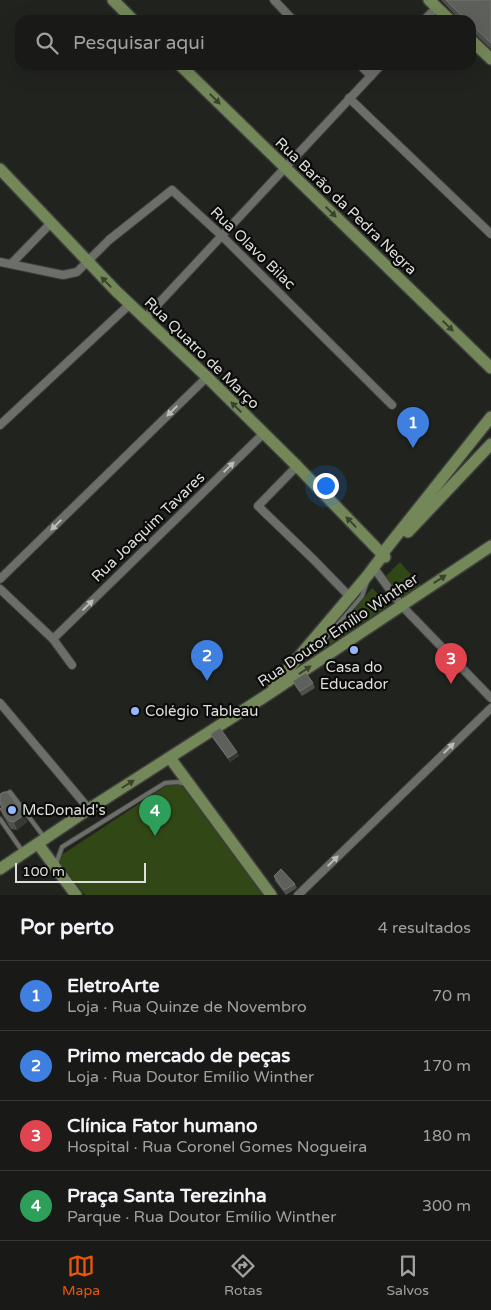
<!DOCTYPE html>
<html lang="pt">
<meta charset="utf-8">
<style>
:root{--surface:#191a17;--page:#222320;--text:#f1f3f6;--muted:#9fa1a1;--line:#373836;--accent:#ea580c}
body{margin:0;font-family:"Varela Round",sans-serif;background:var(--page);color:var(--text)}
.scale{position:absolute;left:15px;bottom:12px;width:131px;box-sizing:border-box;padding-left:5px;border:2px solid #dedfdc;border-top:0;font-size:14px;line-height:18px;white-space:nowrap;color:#dedfdc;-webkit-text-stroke:4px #0b0c0a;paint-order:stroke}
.you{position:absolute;left:325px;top:485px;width:18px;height:18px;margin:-12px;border:4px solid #fff;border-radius:50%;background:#1a73e8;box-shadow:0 0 0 8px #1a73e833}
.badge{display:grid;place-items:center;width:32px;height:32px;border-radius:50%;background:var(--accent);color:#fff;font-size:16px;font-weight:700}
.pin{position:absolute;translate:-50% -41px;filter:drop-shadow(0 1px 2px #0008)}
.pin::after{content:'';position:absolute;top:26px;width:18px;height:15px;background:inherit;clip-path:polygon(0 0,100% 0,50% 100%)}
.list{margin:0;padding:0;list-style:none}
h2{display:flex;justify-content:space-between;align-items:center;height:65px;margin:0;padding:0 20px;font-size:21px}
h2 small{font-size:16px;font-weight:400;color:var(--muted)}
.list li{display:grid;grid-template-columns:32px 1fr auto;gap:15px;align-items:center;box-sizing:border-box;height:70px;padding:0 20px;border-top:1px solid var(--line)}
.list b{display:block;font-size:19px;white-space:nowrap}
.list p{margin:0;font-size:16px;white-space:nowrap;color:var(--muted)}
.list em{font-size:16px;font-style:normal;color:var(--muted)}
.icon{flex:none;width:28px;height:28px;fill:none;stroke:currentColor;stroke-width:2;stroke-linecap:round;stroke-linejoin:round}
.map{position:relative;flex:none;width:491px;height:895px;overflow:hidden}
.search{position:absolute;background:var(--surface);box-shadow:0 5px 20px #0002;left:15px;right:15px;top:15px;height:55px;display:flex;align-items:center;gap:12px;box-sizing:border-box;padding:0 18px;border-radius:15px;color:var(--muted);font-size:19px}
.sheet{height:345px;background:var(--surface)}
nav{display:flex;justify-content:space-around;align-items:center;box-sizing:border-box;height:70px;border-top:1px solid var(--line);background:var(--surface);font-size:14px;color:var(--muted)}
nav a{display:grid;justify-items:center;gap:2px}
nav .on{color:var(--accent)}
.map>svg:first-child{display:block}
.green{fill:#324716}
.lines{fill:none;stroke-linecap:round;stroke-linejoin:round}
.lane-casing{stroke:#3e3f3c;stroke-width:6}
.street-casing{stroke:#3e3f3c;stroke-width:10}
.secondary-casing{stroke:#3e3f3c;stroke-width:14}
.lane{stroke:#6b6e69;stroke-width:4}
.street{stroke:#6b6e69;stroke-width:8}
.secondary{stroke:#748759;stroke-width:11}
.wall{fill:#4e514c}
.shaded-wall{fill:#353833}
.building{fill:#5d605b;stroke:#727470}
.oneway{fill:#3a432e}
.oneway2{fill:#bcbdba}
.poi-dot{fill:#97b6fd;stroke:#0b0c0a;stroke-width:2}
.labels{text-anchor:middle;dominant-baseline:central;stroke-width:4.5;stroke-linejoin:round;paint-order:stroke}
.street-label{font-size:15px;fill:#dedfdc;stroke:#0b0c0a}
.poi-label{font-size:15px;fill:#dedfdc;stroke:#0b0c0a;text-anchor:start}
</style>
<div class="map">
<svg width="491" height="895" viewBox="0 0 491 895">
<rect width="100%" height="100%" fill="#21231f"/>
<!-- green -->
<g class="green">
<path d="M400,562l21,24 -21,14 -16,-22z"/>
<path d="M372,588l17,17 -68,46z"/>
<path d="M174,783l7,2 85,110h-181l-28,-37 112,-74z"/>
</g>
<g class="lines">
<!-- lane casing -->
<g class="lane-casing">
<g id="lane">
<path d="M308,651l12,-6 37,-43 5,-6 5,-14"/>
<path d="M0,799l10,-7 34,45"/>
<path d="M0,819l23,33"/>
<path d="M56,864l6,-17 103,-64 13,-1 8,2"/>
</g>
</g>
<!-- street casing -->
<g class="street-casing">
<g id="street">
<path d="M274,0l19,20"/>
<path d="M424,20l13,-13"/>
<path d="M360,65l11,11"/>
<path d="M349,98l142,136"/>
<path d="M0,262l63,13 14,-3 32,-32 63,-50 50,46 170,169"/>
<path d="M11,264l40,-41"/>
<path d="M145,318l236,-253"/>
<path d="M0,425l130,-121"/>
<path d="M297,466l-39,40 55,53 37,38"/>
<path d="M374,568l27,37 90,93"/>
<path d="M0,579l207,-202"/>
<path d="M0,589l53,50 19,26"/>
<path d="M53,639l210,-205"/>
<path d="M0,703l89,106"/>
<path d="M298,895l193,-187"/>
</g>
</g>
<!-- secondary casing -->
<g class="secondary-casing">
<g id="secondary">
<path d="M113,0l20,20"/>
<path d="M429,0l21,20"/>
<path d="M471,40l20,19"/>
<path d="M180,65l311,303"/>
<path d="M0,169l116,122 91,86 90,89 88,91"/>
<path d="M408,532l83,-88"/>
<path d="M274,686l94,-111 12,-16 2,-5 109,-137"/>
<path d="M170,758l101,137"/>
<path d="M38,844l38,51"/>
<path d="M0,869l89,-60 175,-112 227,-151"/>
</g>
</g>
<!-- lane -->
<use href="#lane" class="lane"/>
<!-- street -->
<use href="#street" class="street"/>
<!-- secondary -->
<use href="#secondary" class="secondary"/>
</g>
<!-- wall -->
<g class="wall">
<path d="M441,0h50v49l-20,-19v-10h-11z"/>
<path d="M293,681l20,2 2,5 -13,8 -7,-10z"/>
<path d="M211,734l28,22 -9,6 -17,-23z"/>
<path d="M0,794l24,21 3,7 -10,8 -6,-1 -8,-13 -3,-7 1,-1 -1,-2z"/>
<path d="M274,876l21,8 2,4 -11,7 -11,-14z"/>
</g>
<!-- shaded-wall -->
<g class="shaded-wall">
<path d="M237,752l2,4 -9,6 -2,-4z"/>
<path d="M24,815l3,7 -10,8 -3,-8z"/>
</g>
<!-- building -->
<g class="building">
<path d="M446,0h45v43l-20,-19v-4h-5z"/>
<path d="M306,673l7,10 -13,8 -7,-10z"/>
<path d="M220,728l17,24 -9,6 -17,-24z"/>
<path d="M4,792h4l16,23 -10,7 -5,-1 -9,-12 3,-2 -3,-4v-9z"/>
<path d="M281,869l14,15 -11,6 -10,-14z"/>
</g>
<!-- one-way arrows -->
<defs><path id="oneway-solid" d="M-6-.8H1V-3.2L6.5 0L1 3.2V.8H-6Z" transform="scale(1.25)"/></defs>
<g class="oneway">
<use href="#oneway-solid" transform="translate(215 99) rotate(44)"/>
<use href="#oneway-solid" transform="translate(331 212) rotate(44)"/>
<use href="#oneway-solid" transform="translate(106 282) rotate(-134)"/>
<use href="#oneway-solid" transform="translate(448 326) rotate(44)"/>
<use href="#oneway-solid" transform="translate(236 407) rotate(-135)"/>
<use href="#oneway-solid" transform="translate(351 522) rotate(-134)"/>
<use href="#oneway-solid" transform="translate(440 579) rotate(-33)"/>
<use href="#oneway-solid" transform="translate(305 670) rotate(-34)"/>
<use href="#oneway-solid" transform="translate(128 784) rotate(-32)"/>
</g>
<g class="oneway2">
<use href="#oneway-solid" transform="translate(172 411) rotate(136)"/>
<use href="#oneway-solid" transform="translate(229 467) rotate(-44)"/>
<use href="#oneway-solid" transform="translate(56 525) rotate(136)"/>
<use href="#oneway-solid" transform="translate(88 605) rotate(-44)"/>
<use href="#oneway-solid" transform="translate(449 748) rotate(-44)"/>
<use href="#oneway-solid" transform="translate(333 861) rotate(-44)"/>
</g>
<!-- markers -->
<g class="poi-dot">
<circle cx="354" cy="650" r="5"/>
<circle cx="135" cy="711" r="5"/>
<circle cx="12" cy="810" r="5"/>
</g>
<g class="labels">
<!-- street labels -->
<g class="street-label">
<text transform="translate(346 206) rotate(44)">Rua Barão da Pedra Negra</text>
<text transform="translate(253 248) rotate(44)">Rua Olavo Bilac</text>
<text transform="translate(202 353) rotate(44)">Rua Quatro de Março</text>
<text transform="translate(148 527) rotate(-44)">Rua Joaquim Tavares</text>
<text transform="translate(338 630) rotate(-34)">Rua Doutor Emílio Winther</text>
</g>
<!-- poi labels -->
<g class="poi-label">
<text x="354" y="667" text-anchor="middle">Casa do<tspan x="354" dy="17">Educador</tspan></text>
<text x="145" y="711">Colégio Tableau</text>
<text x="22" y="810">McDonald's</text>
</g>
</g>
</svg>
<div class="scale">100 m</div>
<div class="you"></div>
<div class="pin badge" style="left:413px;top:448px;background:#3f7fe0">1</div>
<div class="pin badge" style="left:207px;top:681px;background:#3f7fe0">2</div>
<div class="pin badge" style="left:451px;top:684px;background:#e0444e">3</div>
<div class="pin badge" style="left:155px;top:836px;background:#2e9e5b">4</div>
<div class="search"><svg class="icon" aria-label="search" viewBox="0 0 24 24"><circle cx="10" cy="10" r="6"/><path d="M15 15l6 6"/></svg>Pesquisar aqui</div>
</div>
<section class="sheet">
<h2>Por perto<small>4 resultados</small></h2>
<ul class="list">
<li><span class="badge" style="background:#3f7fe0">1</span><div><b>EletroArte</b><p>Loja · Rua Quinze de Novembro</p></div><em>70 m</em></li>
<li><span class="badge" style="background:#3f7fe0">2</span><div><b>Primo mercado de peças</b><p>Loja · Rua Doutor Emílio Winther</p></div><em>170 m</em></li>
<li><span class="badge" style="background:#e0444e">3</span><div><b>Clínica Fator humano</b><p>Hospital · Rua Coronel Gomes Nogueira</p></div><em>180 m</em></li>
<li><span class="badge" style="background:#2e9e5b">4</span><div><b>Praça Santa Terezinha</b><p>Parque · Rua Doutor Emílio Winther</p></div><em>300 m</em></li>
</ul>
</section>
<nav>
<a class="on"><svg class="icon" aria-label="map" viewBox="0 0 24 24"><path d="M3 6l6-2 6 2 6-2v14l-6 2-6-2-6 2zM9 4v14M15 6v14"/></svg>Mapa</a>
<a><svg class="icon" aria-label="directions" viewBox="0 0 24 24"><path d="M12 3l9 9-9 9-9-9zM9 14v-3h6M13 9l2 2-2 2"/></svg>Rotas</a>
<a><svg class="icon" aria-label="saved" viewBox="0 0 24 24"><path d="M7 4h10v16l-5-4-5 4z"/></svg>Salvos</a>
</nav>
